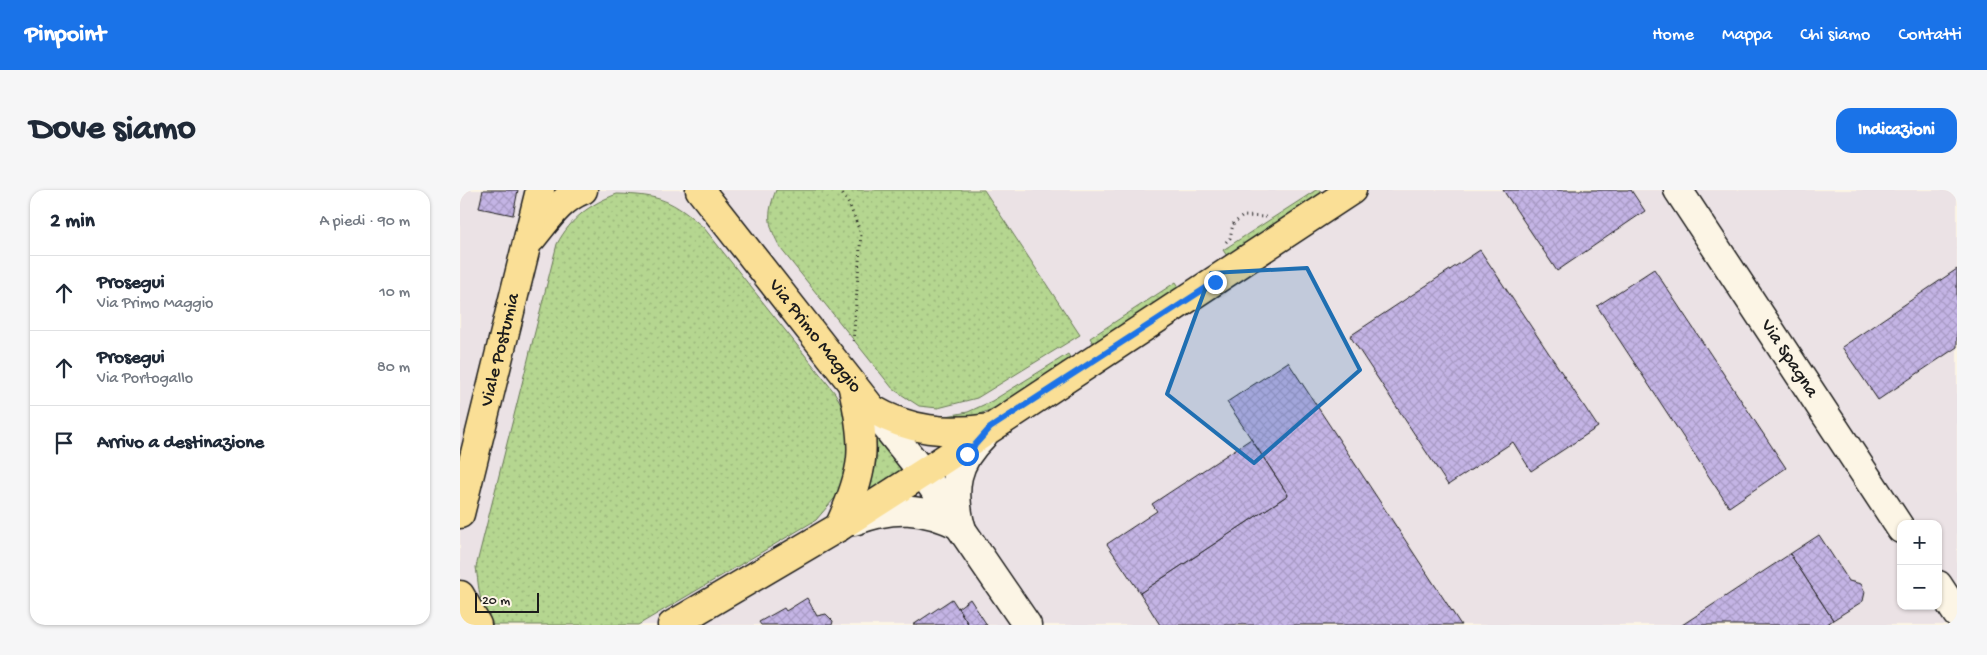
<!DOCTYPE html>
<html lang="it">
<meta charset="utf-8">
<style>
:root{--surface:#fff;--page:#f6f6f7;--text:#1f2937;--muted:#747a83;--line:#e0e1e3;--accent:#1a73e8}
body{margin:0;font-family:"Gochi Hand",sans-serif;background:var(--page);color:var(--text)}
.controls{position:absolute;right:15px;bottom:15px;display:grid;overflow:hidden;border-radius:10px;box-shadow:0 1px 4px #0004}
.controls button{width:45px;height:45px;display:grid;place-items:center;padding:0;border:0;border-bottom:1px solid var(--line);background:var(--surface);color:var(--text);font:25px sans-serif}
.scale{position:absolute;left:15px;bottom:12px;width:64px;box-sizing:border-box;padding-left:5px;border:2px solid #1c1c1c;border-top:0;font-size:14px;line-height:18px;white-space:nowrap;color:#1c1c1c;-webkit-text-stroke:4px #fcf5e5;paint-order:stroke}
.stop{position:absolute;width:15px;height:15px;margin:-11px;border:4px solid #1a73e8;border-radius:50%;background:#fff}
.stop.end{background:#1a73e8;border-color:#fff;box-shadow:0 1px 5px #0008}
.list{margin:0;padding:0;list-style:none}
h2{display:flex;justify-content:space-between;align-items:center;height:65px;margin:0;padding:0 20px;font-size:21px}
h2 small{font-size:16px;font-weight:400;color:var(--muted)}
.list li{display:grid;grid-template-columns:32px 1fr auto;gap:15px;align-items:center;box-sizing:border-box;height:75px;padding:0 20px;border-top:1px solid var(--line)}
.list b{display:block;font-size:19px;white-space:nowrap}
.list p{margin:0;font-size:16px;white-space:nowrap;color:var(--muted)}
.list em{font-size:16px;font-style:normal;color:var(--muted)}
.icon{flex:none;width:28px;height:28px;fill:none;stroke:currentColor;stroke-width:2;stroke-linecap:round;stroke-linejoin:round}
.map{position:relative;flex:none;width:1497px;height:435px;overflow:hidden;border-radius:15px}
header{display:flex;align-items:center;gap:30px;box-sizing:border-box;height:70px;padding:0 25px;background:var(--accent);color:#fff}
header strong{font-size:24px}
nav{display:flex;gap:28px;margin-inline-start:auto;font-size:18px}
.intro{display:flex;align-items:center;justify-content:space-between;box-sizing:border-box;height:120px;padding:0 30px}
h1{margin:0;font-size:35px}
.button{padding:12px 22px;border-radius:15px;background:var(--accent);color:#fff;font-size:18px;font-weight:700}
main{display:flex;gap:30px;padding:0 30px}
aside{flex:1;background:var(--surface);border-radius:15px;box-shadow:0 1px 4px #0004}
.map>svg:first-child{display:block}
.built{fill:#ebe2e5;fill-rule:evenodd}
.grass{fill:url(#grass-dots);stroke:#687956}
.building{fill:url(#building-cross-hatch);stroke:#1c1c1c}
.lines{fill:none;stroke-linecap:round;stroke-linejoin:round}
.minor-casing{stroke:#1c1c1c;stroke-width:31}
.major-casing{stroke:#1c1c1c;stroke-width:31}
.path{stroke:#1c1c1c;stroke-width:3;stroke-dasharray:1 4;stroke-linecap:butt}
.minor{stroke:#fcf5e5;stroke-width:28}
.major{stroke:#fadf96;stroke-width:28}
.route{stroke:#1a73e8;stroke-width:6}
.marked{fill:#1f6fb2;fill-opacity:0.2;stroke:#1f6fb2;stroke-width:4;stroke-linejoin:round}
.labels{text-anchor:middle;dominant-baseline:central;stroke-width:4;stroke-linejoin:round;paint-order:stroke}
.street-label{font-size:19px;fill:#1c1c1c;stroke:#fcf5e5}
</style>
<header>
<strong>Pinpoint</strong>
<nav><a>Home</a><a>Mappa</a><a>Chi siamo</a><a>Contatti</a></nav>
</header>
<div class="intro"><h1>Dove siamo</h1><a class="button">Indicazioni</a></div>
<main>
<aside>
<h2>2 min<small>A piedi · 90 m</small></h2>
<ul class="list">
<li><svg class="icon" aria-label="ahead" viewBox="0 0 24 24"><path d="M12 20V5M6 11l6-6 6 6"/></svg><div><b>Prosegui</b><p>Via Primo Maggio</p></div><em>10 m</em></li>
<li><svg class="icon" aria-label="ahead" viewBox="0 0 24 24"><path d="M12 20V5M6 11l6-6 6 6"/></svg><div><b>Prosegui</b><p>Via Portogallo</p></div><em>80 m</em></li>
<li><svg class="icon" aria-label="arrive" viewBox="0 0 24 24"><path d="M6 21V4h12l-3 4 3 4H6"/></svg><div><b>Arrivo a destinazione</b></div></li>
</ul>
</aside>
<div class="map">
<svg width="1497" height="435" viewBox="0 0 1497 435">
<defs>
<pattern id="grass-dots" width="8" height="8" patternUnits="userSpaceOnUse" patternTransform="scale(1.25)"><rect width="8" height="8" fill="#b5d690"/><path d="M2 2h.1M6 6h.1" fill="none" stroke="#9bb77c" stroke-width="1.8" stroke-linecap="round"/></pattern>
<pattern id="building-cross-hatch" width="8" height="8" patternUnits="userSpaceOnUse" patternTransform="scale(1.25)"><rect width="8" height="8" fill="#c4b4e5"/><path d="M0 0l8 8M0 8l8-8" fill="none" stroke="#a89ac4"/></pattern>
</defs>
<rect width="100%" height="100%" fill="#fcf5e5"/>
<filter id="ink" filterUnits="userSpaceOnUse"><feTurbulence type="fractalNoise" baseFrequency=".02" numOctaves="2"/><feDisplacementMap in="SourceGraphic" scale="10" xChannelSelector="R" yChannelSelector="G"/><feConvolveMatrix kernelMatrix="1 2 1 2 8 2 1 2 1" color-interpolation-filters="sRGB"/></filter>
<g filter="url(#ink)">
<!-- built -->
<path class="built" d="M0,0h1497v435h-1497zM1441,334h37v82h-37z"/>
<!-- grass -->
<g class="grass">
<path d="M316,0h208l96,145 -103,63 -39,10 -19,-2 -26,-17 -112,-140c-13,-24 -15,-33 -5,-59z"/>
<path d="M856,0h4l5,7 -96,62 -6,-9z"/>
<path d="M157,4c43,1 55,6 87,34l131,165 16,29 -6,64 -29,34 -178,105h-145c-14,-17 -14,-38 -17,-58l81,-323c14,-26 33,-40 60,-50z"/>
<path d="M716,92l5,8 -86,56 -5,-8z"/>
<path d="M608,164l4,7 -75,46 -27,11 -34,5v-5l32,-6 24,-11z"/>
<path d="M413,243l36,42 -48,26c13,-21 20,-44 12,-68z"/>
</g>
<!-- building -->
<g class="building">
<path d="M23,0h35l-5,25 -34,-7z"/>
<path d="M1043,0h128l14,21 -88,60z"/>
<path d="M1020,60l118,177 -67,44 -18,-29 -65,43 -98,-149z"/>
<path d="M1194,79l132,199 -57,39 -132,-201z"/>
<path d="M1497,79v78l-79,53 -36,-53z"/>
<path d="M828,172l173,263h-301l-20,-32 148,-98 -61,-93z"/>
<path d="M791,249l37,56 -148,98 -33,-49 50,-33 -5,-7z"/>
<path d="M1359,345l30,46 12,3 4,8 -2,9 -30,19 -43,-66z"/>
<path d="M1330,364l43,66 -7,5h-144z"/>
<path d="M347,408l10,18 9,-2 7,7 -1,4h-71l-2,-3 25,-14 2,3z"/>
<path d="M492,409l17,26h-56z"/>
<path d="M510,409l17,26h-18l-11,-17z"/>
</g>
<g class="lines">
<!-- minor casing -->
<g class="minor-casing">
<g id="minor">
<path id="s1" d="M1218,0l223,339"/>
<path d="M412,219l51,64 104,152"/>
<path d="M394,331c39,-15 69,-14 107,5"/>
<path d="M500,334c-8,-37 -5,-61 23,-88"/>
<path d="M1478,395l19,29"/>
</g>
</g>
<!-- major casing -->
<g class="major-casing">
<g id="major">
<path id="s2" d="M240,0l172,219c37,22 75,25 117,19"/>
<path d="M72,48c15,-18 28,-39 51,-48"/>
<path id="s3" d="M0,324l80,-324"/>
<path d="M379,337c26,-57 28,-78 14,-139"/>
<path d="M0,405l17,30"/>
<path d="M212,435l167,-98 84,-54 429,-283"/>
</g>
</g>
<!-- path -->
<g class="path">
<path d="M380,0l10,16 11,28 -8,110"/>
<path d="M766,52l4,-4 3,-14 10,-8 23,1"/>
</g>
<!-- minor -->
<use href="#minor" class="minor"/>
<!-- major -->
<use href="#major" class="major"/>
</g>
</g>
<g class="lines" filter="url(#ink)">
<!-- route -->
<path class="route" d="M507,264l23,-26 225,-146"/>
</g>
<!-- marked area -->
<path class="marked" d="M847,78l53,102 -106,93 -87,-69 44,-121z"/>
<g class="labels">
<!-- street labels -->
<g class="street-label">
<text stroke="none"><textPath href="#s2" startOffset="186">Via Primo Maggio</textPath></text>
<text stroke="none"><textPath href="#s3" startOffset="169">Viale Postumia</textPath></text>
<text stroke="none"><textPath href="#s1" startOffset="202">Via Spagna</textPath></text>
</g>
</g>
</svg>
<div class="controls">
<button>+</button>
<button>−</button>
</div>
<div class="scale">20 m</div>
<div class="stop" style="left:507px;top:264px"></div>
<div class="stop end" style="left:755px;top:92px"></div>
</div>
</main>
